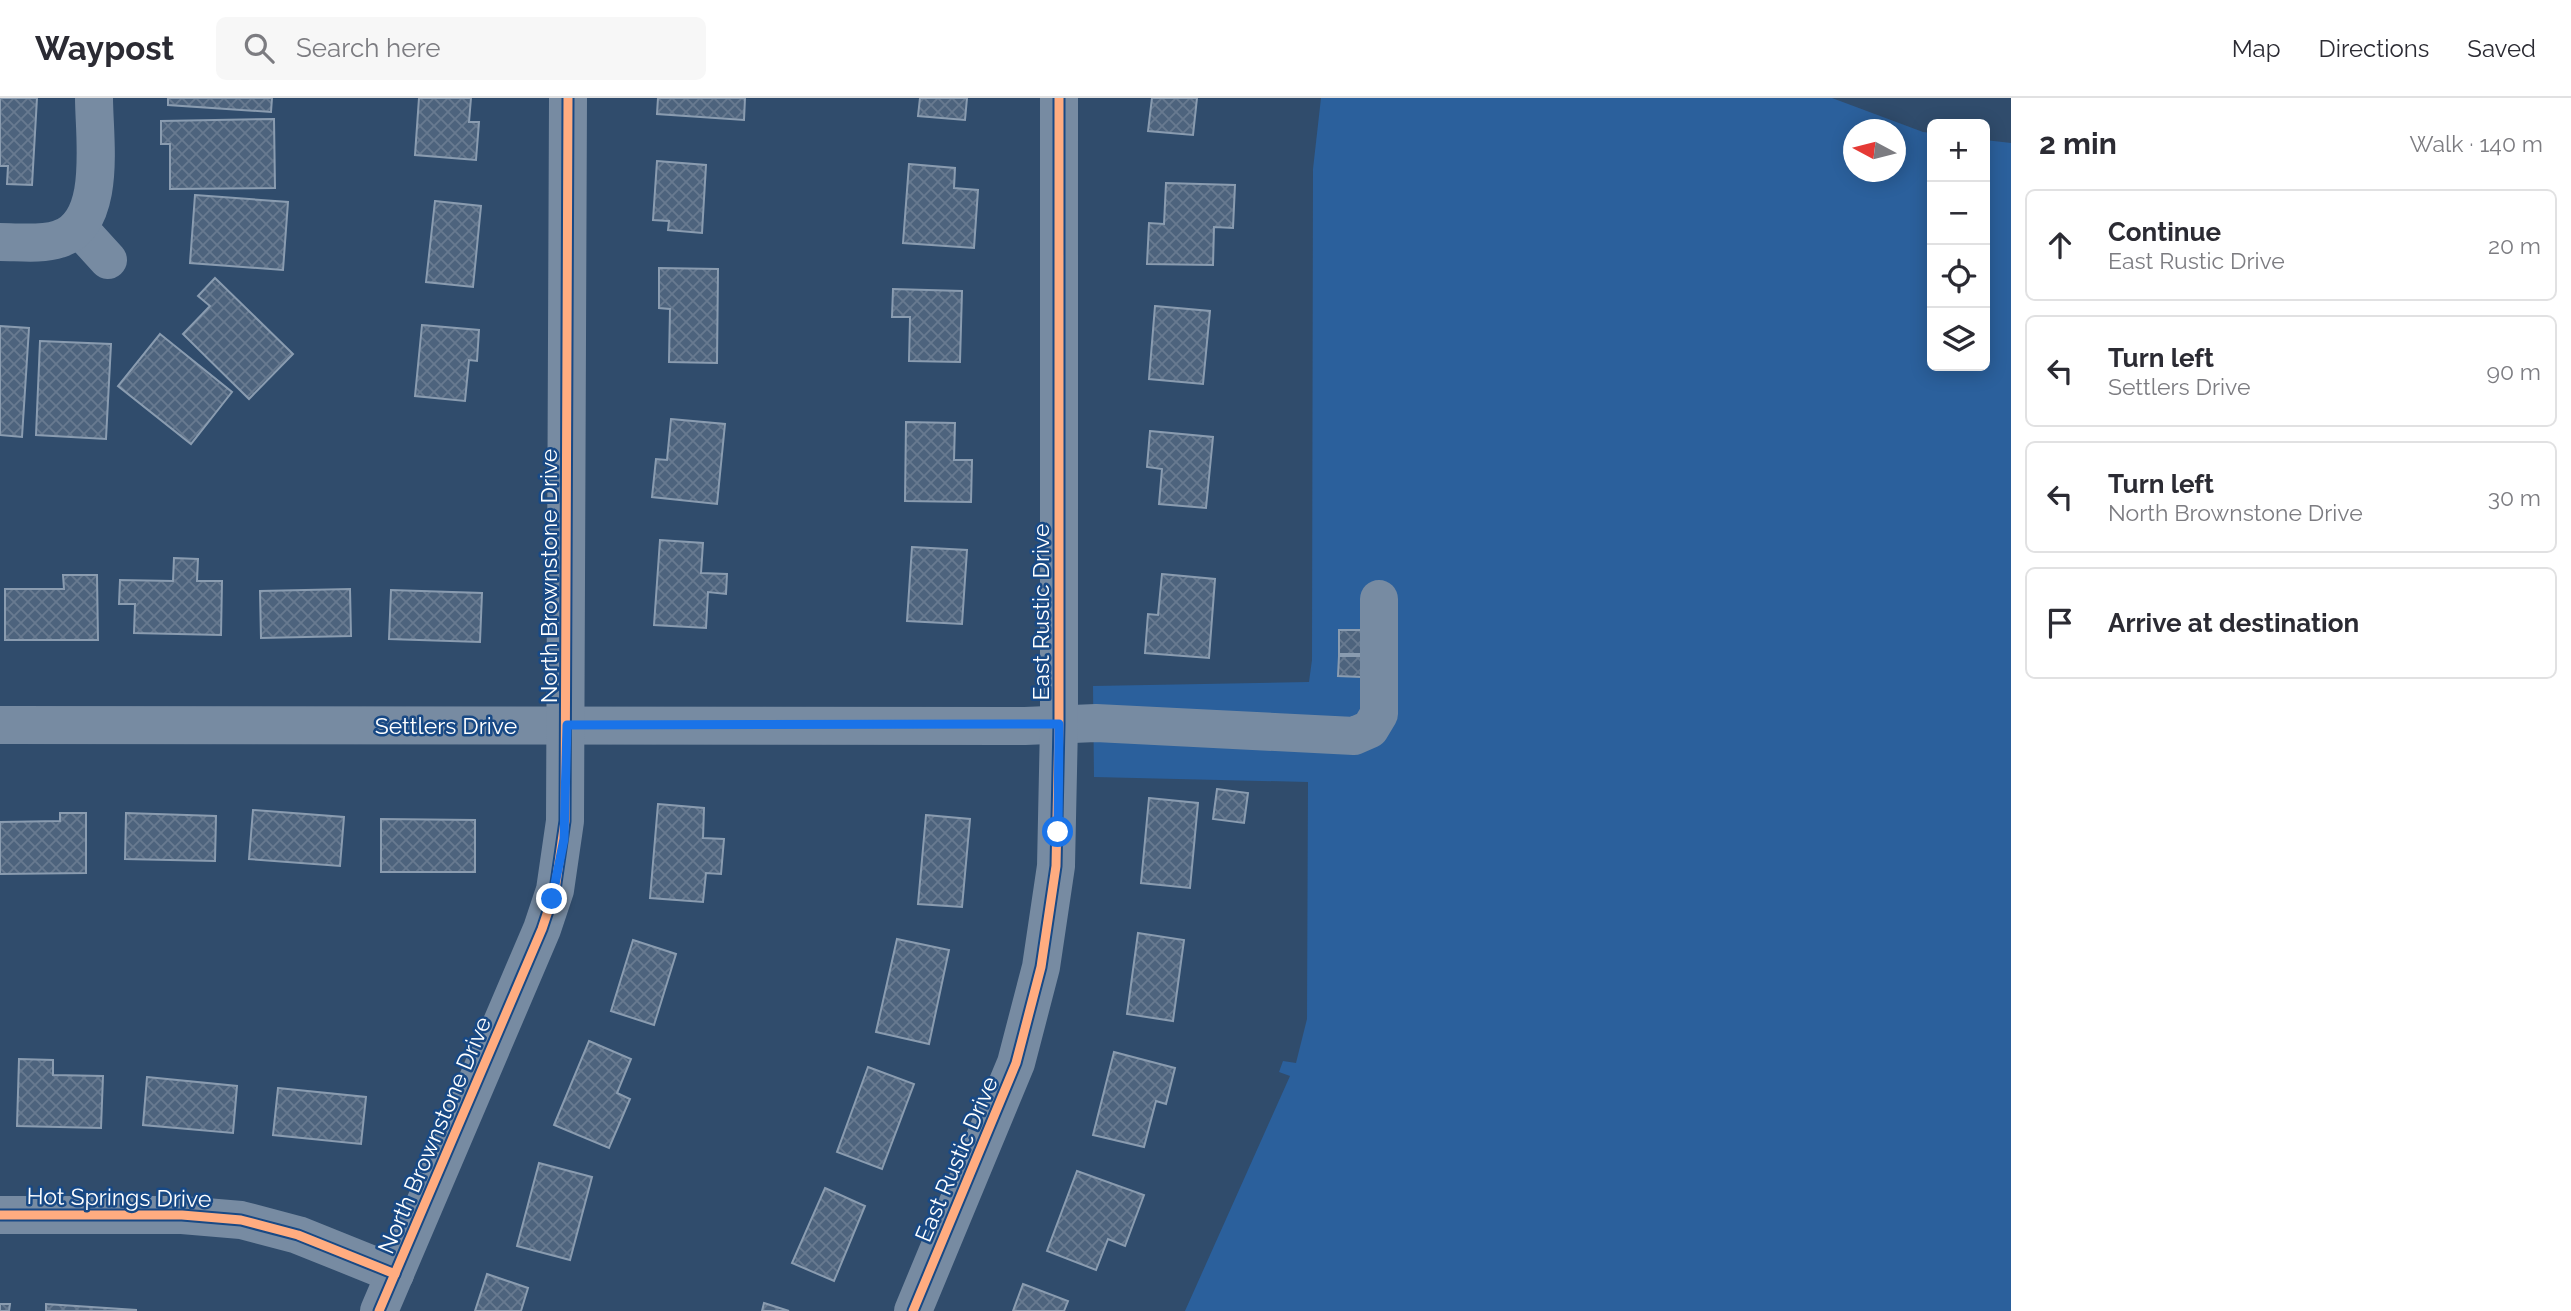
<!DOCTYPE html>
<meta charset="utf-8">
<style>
:root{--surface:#fff;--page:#f7f7f7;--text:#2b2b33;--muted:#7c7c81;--line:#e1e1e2}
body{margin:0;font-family:Raleway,sans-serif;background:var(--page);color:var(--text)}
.controls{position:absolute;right:21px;top:21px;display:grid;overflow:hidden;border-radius:10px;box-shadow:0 4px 18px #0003}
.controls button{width:63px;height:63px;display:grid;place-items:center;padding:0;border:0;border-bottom:2px solid var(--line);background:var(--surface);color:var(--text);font:35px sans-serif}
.compass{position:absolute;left:1843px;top:21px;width:63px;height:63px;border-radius:50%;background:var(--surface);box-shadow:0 4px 18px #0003;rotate:277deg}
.stop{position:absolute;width:21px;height:21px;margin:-16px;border:5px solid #1a73e8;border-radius:50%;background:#fff}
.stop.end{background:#1a73e8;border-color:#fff;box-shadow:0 2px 7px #0008}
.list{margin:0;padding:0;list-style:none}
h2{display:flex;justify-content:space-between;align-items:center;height:91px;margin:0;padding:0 28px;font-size:30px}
h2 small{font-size:23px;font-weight:400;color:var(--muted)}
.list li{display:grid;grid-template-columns:46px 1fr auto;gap:21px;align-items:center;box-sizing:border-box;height:112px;margin:0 14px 14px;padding:0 14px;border:2px solid var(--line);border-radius:10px}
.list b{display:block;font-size:26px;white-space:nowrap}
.list p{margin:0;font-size:23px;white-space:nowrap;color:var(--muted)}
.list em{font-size:23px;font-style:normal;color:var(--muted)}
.icon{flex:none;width:38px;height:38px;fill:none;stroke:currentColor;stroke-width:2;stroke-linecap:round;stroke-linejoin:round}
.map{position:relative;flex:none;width:2011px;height:1213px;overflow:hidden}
header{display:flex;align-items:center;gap:42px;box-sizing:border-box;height:98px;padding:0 35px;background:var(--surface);border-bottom:2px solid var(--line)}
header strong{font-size:33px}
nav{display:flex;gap:38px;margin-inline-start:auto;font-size:24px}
.search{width:490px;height:63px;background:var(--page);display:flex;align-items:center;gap:18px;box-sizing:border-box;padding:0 24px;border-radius:10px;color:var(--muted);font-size:26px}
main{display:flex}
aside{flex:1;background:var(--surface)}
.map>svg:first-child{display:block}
.grass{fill:#2b609c;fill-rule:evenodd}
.building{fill:url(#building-cross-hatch);stroke:#8a9cb0;stroke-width:2}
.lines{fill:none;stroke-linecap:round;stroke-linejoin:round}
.minor{stroke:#778ba2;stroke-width:38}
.cycleway-casing{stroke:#184985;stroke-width:13}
.cycleway{stroke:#ffac80;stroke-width:9}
.route{stroke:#1a73e8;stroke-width:9}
.labels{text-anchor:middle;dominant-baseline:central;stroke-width:5;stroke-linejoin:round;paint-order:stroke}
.street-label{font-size:23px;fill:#fff;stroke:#184985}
</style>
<header>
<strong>Waypost</strong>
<div class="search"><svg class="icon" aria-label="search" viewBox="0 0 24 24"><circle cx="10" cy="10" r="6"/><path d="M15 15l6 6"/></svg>Search here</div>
<nav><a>Map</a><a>Directions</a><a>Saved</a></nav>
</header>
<main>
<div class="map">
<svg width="2011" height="1213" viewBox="0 0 2011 1213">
<defs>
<pattern id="building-cross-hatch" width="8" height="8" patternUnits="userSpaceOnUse" patternTransform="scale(1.75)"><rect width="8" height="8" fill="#4d637d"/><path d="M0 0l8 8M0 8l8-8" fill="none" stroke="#687a90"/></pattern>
</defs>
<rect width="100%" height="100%" fill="#304c6c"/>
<!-- grass -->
<path class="grass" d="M1321,0h511l91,34 9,1v233h53v-226l26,3v1168h-826l105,-235 -11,-4 4,-11 13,2 11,-44 1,-237 -214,-5 -1,-91 216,-4 3,-22 1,-491zM1854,32h42v42h-42z"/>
<!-- building -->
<g class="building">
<path d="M0,0h37l-5,87 -25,-1 1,-18h-8z"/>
<path d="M168,0h104l-1,14 -103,-7z"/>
<path d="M419,0h52l-2,24h10l-3,38 -61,-5z"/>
<path d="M658,0h87l-1,22 -87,-6z"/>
<path d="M920,0h47l-2,22 -47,-4z"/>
<path d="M1152,0h45l-4,37 -45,-4z"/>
<path d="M274,21l1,69 -105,1v-45h-9v-23z"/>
<path d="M657,63l49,4 -4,68 -34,-3 1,-9 -16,-1z"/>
<path d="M909,66l46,4 -1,20 24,2 -4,58 -71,-5z"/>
<path d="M1166,85l69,2 -2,43 -19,-1 -1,38 -66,-1 2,-41 15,1z"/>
<path d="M195,97l93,7 -5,68 -93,-7z"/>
<path d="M435,103l46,5 -8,81 -47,-5z"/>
<path d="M659,170l59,1 -1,94 -48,-1 1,-53 -11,-1z"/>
<path d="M215,180l78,76 -44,45 -66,-65 27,-28 -12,-10z"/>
<path d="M893,191l69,2 -2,71 -51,-1 1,-44h-18z"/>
<path d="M1155,208l55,5 -7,73 -54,-5z"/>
<path d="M422,227l57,5 -2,31 -8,-1 -4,41 -50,-5z"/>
<path d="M0,228l29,2 -7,109 -22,-2z"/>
<path d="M160,236l72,58 -41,52 -73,-58z"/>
<path d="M40,243l71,3 -5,95 -70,-4z"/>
<path d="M671,321l54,5 -8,80 -65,-7 4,-38 11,1z"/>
<path d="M906,324l49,1 -1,37h18l-1,42 -66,-1z"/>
<path d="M1150,333l63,6 -7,71 -47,-4 3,-35 -15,-2z"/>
<path d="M660,442l43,3 -2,30 26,1 -1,20 -18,-2 -2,36 -52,-3z"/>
<path d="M912,449l55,3 -5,74 -55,-3z"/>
<path d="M174,460l24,1 -1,22h25l-1,54 -87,-2 1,-29h-16l1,-24 53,1z"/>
<path d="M1162,476l53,5 -6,79 -64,-5 3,-39 10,1z"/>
<path d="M63,477h34l1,65h-93v-51h59z"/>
<path d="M350,491l1,47 -90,2 -1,-47z"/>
<path d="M391,492l91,3 -2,49 -91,-3z"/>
<rect x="1339" y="532" width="26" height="24"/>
<path d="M1339,558h23l-1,21 -23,-1z"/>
<path d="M1217,691l31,4 -4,30 -31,-4z"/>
<path d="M1149,700l49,5 -8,85 -49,-5z"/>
<path d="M658,706l46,4 -1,30 21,1 -3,35 -15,-1 -3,29 -53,-4z"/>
<path d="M253,712l91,7 -4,49 -91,-7z"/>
<path d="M60,715h26v60l-86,1v-52l60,-1z"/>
<path d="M126,715l90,3 -1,45 -90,-2z"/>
<path d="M926,717l44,4 -8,88 -44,-3z"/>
<path d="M381,721l94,1v52h-94z"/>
<path d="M1138,835l46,7 -11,81 -46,-7z"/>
<path d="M897,841l52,11 -20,94 -53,-12z"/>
<path d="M633,842l43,14 -22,71 -43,-14z"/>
<path d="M589,943l42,18 -14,34 13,6 -21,49 -55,-23z"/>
<path d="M1114,954l61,16 -9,36 -10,-3 -12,46 -51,-12z"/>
<path d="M19,961l34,1v15l50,1 -2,52 -84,-2z"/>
<path d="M868,969l46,17 -32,85 -45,-17z"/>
<path d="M147,979l90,9 -4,47 -90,-8z"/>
<path d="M278,990l88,9 -5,47 -88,-9z"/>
<path d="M539,1065l53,14 -22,83 -53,-14z"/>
<path d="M1077,1073l67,24 -19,51 -17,-7 -12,31 -49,-19z"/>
<path d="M825,1090l40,18 -31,75 -42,-18z"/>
<path d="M487,1176l41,14 -7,23h-46z"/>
<path d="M1023,1186l45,17 -4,10h-51z"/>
<path d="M764,1205l25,8h-27z"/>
<path d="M0,1206h10l-1,7h-9z"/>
<path d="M46,1206l90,6v1h-90z"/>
</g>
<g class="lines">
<!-- minor -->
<g class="minor">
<path d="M78,129l30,33"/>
<path d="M0,144c19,0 41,3 59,-3 49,-15 35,-101 35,-141"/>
<path d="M0,627l1025,1 71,-3 258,13 16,-7 9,-15v-115"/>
<path d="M0,1117h182l59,5 57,15 97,39"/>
<path d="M379,1213l163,-382 13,-39 10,-69 3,-723"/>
<path d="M913,1213l103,-248 25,-96 15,-101 3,-142v-626"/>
</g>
<!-- cycleway casing -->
<g class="cycleway-casing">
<g id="cycleway">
<path d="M0,1117h182l59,5 57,15 97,39"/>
<path d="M379,1213l163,-382 13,-39 10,-69 3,-723"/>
<path d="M913,1213l103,-248 25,-96 15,-101 3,-142v-626"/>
</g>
</g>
<!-- cycleway -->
<use href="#cycleway" class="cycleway"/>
</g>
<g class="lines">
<!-- route -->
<path class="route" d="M552,801l12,-60 3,-114 492,-1 -1,108"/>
</g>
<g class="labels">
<!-- street labels -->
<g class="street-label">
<text transform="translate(548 478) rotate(-90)">North Brownstone Drive</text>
<text transform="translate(1040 514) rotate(-90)">East Rustic Drive</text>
<text x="446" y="627">Settlers Drive</text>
<text transform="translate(434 1037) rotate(-67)">North Brownstone Drive</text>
<text transform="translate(956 1061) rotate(-67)">East Rustic Drive</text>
<text transform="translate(119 1099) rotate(1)">Hot Springs Drive</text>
</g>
</g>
</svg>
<div class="controls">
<button>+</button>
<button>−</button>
<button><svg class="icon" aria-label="locate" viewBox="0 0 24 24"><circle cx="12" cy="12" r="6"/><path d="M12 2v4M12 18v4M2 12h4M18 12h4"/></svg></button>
<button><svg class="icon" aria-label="layers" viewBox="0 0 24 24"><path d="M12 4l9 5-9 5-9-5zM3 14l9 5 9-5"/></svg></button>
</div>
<svg class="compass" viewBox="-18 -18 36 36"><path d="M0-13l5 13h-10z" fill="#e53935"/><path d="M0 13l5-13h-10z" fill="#7c7c81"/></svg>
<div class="stop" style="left:1058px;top:734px"></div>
<div class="stop end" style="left:552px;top:801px"></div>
</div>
<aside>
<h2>2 min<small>Walk · 140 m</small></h2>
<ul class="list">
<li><svg class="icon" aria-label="ahead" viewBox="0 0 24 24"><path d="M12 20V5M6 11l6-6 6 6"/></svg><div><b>Continue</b><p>East Rustic Drive</p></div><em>20 m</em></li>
<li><svg class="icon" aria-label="left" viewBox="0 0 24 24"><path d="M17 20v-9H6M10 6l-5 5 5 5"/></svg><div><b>Turn left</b><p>Settlers Drive</p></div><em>90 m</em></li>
<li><svg class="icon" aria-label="left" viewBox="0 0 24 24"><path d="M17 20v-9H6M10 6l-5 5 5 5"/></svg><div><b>Turn left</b><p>North Brownstone Drive</p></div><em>30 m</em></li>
<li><svg class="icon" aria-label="arrive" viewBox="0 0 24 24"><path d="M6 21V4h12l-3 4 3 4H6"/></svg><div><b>Arrive at destination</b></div></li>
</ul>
</aside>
</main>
